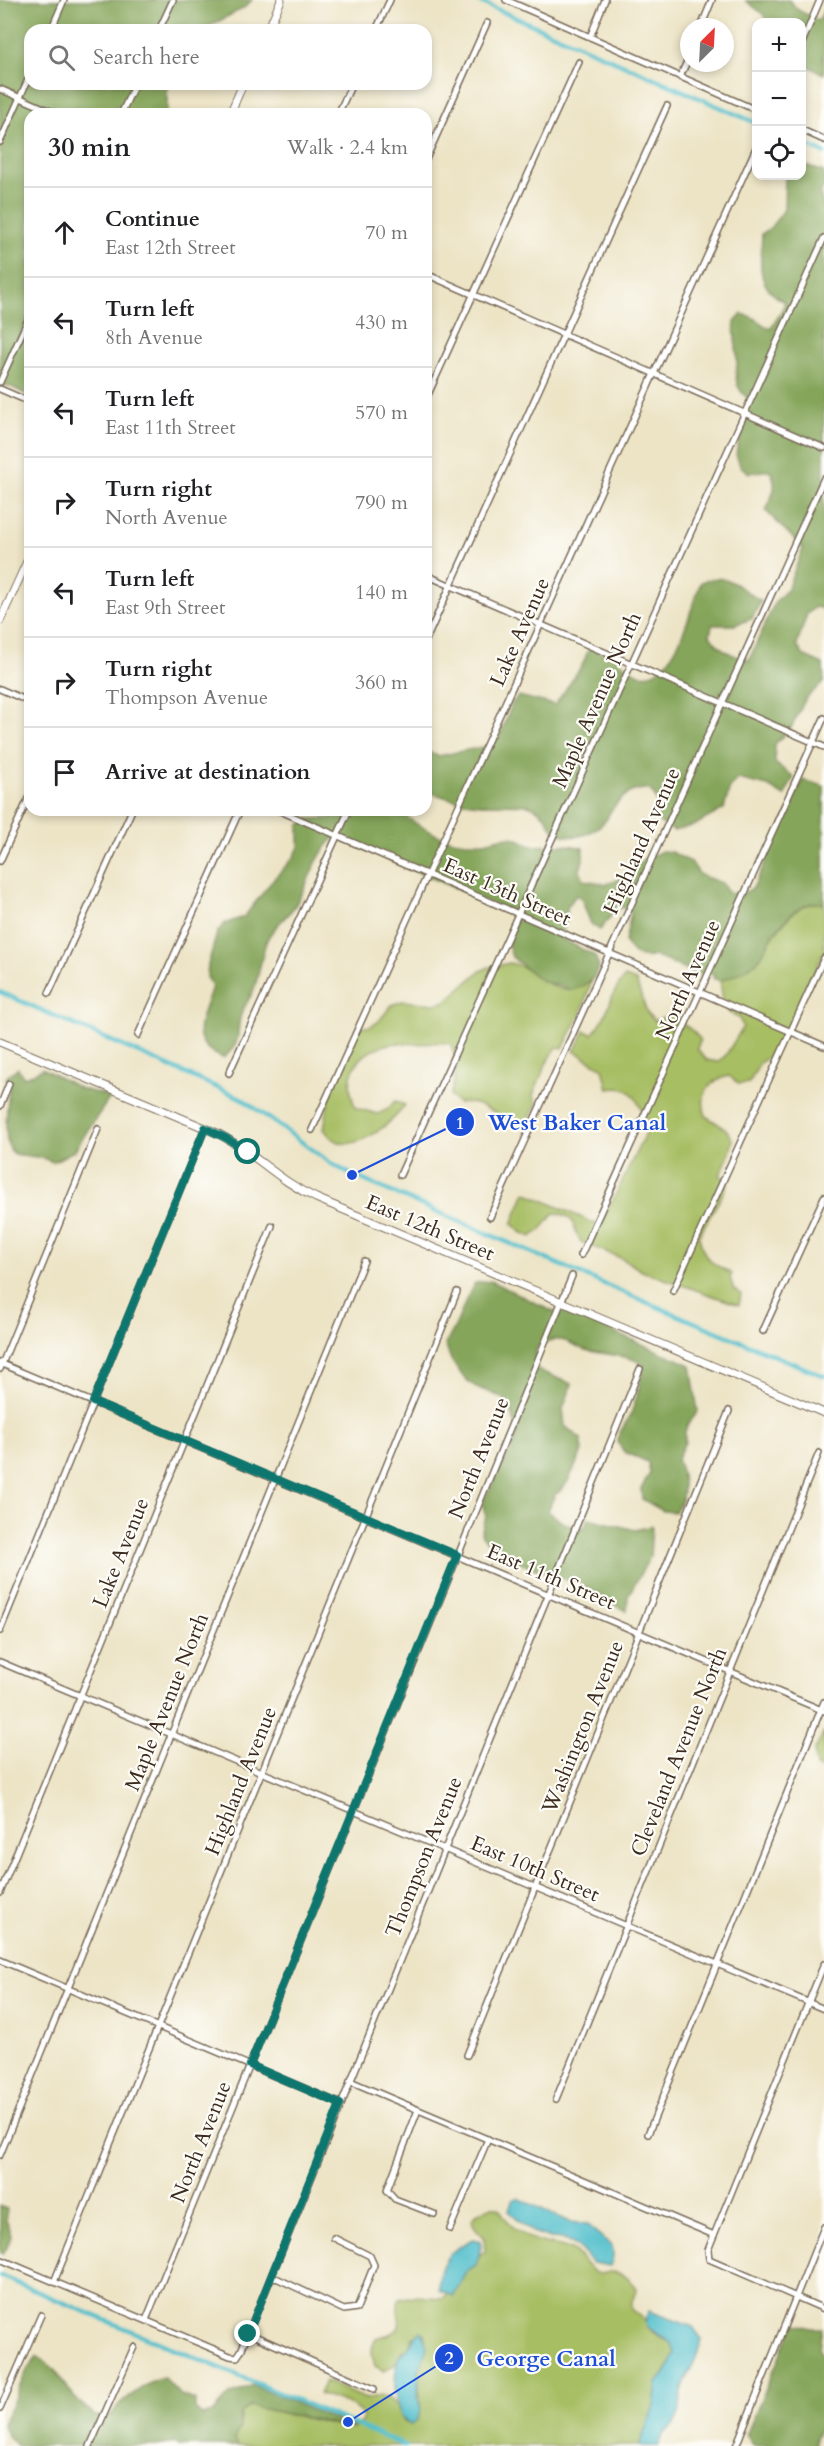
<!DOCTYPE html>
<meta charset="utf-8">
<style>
:root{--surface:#fff;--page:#f6f6f6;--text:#202124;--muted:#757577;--line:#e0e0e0}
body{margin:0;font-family:Cardo,serif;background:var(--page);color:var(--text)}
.controls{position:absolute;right:18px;top:18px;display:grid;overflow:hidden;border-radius:12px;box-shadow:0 3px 9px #0003}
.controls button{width:54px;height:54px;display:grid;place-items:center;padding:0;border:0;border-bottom:2px solid var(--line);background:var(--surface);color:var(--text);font:30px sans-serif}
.compass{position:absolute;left:680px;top:18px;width:54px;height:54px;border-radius:50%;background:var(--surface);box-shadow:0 3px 9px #0003;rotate:24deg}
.stop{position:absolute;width:18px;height:18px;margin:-14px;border:4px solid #0f766e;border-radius:50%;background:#fff}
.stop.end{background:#0f766e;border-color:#fff;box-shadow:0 2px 6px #0008}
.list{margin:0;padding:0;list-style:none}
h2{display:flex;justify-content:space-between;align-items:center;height:78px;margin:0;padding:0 24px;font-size:26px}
h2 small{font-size:20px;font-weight:400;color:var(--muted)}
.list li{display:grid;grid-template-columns:39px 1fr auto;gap:18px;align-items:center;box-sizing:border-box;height:90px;padding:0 24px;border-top:2px solid var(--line)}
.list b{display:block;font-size:22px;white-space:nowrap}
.list p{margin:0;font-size:20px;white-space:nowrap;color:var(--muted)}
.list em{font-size:20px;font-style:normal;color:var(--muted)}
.icon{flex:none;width:33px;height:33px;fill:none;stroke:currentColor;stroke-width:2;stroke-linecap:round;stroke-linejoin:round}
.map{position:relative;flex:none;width:824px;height:2446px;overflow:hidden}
.search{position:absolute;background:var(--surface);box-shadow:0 3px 9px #0003;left:24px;top:24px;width:408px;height:66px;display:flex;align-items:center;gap:15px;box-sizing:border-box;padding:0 21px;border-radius:18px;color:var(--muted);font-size:22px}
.panel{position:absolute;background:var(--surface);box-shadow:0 3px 9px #0003;left:24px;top:108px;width:408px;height:708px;border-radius:18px}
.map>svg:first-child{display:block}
.green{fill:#a7be64;stroke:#717441;stroke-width:1.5}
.forest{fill:#85a55a;stroke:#60683c;stroke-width:1.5}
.water{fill:#52bfcc;stroke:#467475;stroke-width:1.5}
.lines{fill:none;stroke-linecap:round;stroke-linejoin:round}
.canal{stroke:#52bfcc;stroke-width:4.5}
.minor-casing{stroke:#796b59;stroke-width:8}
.tertiary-casing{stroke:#796b59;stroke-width:9}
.minor{stroke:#fff;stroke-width:5}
.tertiary{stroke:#fff;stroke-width:7}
.route{stroke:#0f766e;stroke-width:8}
.labels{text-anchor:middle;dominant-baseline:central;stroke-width:4.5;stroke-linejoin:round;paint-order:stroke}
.street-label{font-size:21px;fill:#3b2a1e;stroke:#fdfcf7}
.leader{fill:none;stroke:#1d4ed8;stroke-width:2}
.callout-dot{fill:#1d4ed8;stroke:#fdfcf7;stroke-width:2}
.mark-label{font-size:18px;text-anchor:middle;font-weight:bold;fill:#fff}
.callout-label{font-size:22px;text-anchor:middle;font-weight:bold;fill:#1d4ed8;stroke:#fdfcf7;stroke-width:4.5;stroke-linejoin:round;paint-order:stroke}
</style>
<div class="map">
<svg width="824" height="2446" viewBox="0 0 824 2446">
<rect width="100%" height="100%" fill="#fdfcf7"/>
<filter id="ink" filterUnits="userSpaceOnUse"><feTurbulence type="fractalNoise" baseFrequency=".0167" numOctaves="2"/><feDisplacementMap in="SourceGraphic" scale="12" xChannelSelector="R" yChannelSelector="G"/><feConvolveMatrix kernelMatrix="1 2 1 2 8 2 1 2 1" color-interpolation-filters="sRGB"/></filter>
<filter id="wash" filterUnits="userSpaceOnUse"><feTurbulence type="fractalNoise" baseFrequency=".008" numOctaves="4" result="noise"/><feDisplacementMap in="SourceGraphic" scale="24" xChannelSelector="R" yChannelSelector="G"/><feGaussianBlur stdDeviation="1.35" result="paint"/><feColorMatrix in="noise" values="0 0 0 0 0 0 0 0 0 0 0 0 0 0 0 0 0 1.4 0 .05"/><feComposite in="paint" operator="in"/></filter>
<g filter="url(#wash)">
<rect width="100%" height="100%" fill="#ede4c6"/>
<!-- green -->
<g class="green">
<path d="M816,902l8,2v47l-33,74 -23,32 -8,6 -11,20 -10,1 -10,-8c-22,5 -30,19 -23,40l20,13 7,11 -3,13 -10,22 8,7c-7,19 -20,35 -29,54 5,25 12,26 33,38l-2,3 3,11 8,6 -2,11 -97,-34 -19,-12 -42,-17c-11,-16 -2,-26 -27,-29l-14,18 -9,6 -10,-5 -9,-8 13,-32 75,34 50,-102c-15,-18 -10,-40 -42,-35l-5,-21 -29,-17 11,-20 7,3c17,-16 17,-41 33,-57l11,4 11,32 8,8 18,-7c9,13 19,12 27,26l-3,9 10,11 11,2 8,-7 17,-28 -4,-9 -11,-6v-10l-5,-2 -3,-19 37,-19 18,-29 21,-24z"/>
<path d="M510,963c34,6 42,44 82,17l-12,36 -17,32 -6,-1 -11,17 -13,31 4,9 -12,21c-5,-5 -10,-4 -17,-6 -18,-7 -29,-19 -50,-16l-8,-7 8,-29 -7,-23c-11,-3 -22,-1 -33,0 -9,0 -20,-2 -29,0 -32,8 -48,32 -33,64l22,6 10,-5 7,-8 10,4c-10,15 -43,43 -63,38 -8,-1 -13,-7 -18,-14l5,-31 30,-72 10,1 9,-5 14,-17 10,-4 34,3 10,-3 33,-29 10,-5z"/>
<path d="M824,1732v38l-8,-3 -2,-15z"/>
<path d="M492,2206l7,2c9,17 23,29 42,34 11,3 22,3 32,9 9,5 13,17 23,22 5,2 9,0 14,-1 12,-1 21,8 27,16l-5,14v7l14,13 6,10 19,11 4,10 -1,4 -12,21 -5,5 -3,23 -15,40h-402l-3,-6 6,-13 1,-15 10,-6 102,23 9,-8 1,-6 -11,-9 -33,-12 6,-13 41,18 15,-4 7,3 9,8 7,15 7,3 6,-4c7,-14 0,-32 2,-49 1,-16 9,-19 5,-38l-12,5 -4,10 -7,4 -3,9 -14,10 -9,-5c-3,-11 -5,-18 1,-28 5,-2 10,-2 14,-4 18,-6 4,-22 9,-35l15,-3 28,2 6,-5 5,3c4,-10 9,-19 15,-26 6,-7 10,-7 12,-16l5,-2 -1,-15c-20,-18 -13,-21 8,-31z"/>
</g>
<!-- forest -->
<g class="forest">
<path d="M0,0h252l-8,8 -42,22h-172v54h137v30h-137v282l-21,-10 -9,-1z"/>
<path d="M789,0l9,10 20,11 6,-11v64l-17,-8 -5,-6v-38h-35l-4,-8 -17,-13z"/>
<path d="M802,164l22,8v14l-4,8 4,13v402l-9,-2 -8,7 -10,31 6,10 20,9 1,18 -18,16 -15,30 -16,16v19l19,14 -10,19 -16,-10 -30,-7 -8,8 -6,22 -29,16 -21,6 -15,-9c-5,-13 2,-24 -11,-33 -6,0 -13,0 -18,4 -8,4 -15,12 -20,19 -2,3 -2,6 -4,8 -20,21 -49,24 -60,-3 -4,-4 -10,-9 -15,-11 -6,-3 -41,-1 -50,-2 -19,-1 -38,-7 -55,-13v-40l12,5 54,-11 7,-8 14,-35 6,-6 36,9 28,-41 6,-16c9,4 18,7 27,11 8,4 14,13 24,15 36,8 51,-69 61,-92 28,-11 37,6 60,19l-9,18 -18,6h-22l-2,10c9,15 23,21 39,25l26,-58 12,-12 16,-42 -37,-37c6,-19 13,-21 4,-41l-21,3 -9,-7 -4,-12 13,-55c-19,-15 -11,-24 -12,-44 -1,-11 -4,-21 -2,-33l7,-8 10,3 18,12 11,-16 4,-11c-31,-16 -24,-39 -23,-68l9,-7 13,-17 1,-34h17z"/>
<path d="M803,780l21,6v118c-23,-6 -43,19 -55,37 -3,6 -6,15 -12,20 -9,9 -26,16 -37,20l-7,-3 1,-4h-16l-44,-18c-14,5 -22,-2 -29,-14l6,-29 -2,-6 -2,2 -5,-2 -9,6 -13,17 -9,-6 -10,-26 -5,-3 -9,13v11l-6,19 34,18 4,11 -7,13 -11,7 -10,3 -31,-10 -28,-23 -4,-12 2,-13 6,-15 -7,-6 -173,-74c-20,15 -27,46 -40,67 -8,13 -23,22 -29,36 -6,15 -7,33 -13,49 -4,10 -11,18 -14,29 -4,19 2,25 -17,40 -40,-17 -19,-42 -11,-72l-5,-9 1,-12 9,-32 7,-9 20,-7 28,-36 22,-24 5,-10v-22l10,-6 22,-1 3,-8h67l1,4c28,19 46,30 81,28 9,-1 20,-6 28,-5 9,1 17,9 26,9 17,-1 29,-3 46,2v12l-3,10 4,10 22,4 10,-3 21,-18 25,-12 9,1 20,10 9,13 22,8 7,10 13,1 11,-6z"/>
<path d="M18,1068l5,9 10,-3 9,-6 39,21 30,7 -37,55 -21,11c-13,-7 -24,-5 -38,-8 -15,-7 -7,-54 -5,-72l-4,-3 3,-5z"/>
<path d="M491,1281l61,30 10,2 2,-2 127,54 7,47 -10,12 -3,8v10l-8,17c7,17 10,38 -2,53l-12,-1 -21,-12 -1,-10 9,-16 -2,-11 -24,-10 -6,-9 1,-9 12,-20 6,-18 7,-31c-16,-11 -40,-10 -59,-15 -9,-3 -17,-10 -26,-10 -9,-1 -15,2 -22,7l-2,15 3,8 34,14 -9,25 2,17 16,13 2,11c-7,12 -16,41 -28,44l-7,17c11,9 21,17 36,17l4,-10 47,12 17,-4 -2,31 -22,39 -1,15c-14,-5 -23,-15 -36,-21 -30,-16 -95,-26 -110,-57l5,-16 -4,-14 31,-57 5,-14 -10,-29 -7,-6 -25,-10 -12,-9 -13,-18 -6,-16c14,-19 18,-42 30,-61z"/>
<path d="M0,2206l7,3 -2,12c7,12 10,21 -3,32l-2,-1z"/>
<path d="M794,2323l17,5h11l-3,21 5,8v64l-9,17v8h-61l-8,-11z"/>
<path d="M37,2356l17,13 20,28 21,19h16c6,-13 39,-36 53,-38l16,17 15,5v9l7,7 11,-3 17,-18 23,-10 101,43 -104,-22 -9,7 -1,14 -6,13 3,6h-58l-4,-3 -19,3h-138l-10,-8 -5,-14 24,-54z"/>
</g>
<!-- water -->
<g class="water">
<path d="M518,2198l51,24 19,2c12,17 33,17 22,42l-17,-3 -15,-16 -13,-8 -15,-1 -17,-6 -24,-21 3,-11z"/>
<path d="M474,2239l6,2 1,7 -5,17c-16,8 -13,20 -23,31l-14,-6c-2,-27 11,-41 35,-51z"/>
<path d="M649,2311l44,16 8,11c-2,21 -14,35 -19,54 -3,10 0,23 -8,32 -7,8 -14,9 -15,22h-20l15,-40 3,-23 9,-11 9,-19c-1,-3 -2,-7 -4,-9 -8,-12 -35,-13 -22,-33z"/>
<path d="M422,2331l5,16 -8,24 -1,25 3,14 -4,10 -6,4c-20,-9 -17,-47 -13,-66 2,-6 6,-5 10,-10 6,-6 4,-13 14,-17z"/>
</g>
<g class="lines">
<!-- canal -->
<g class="canal">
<path d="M476,0l280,123"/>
<path d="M802,143l22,10"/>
<path d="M0,992l241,106 91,66 20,11 289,125 183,76"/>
<path d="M0,2276l406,170"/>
</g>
</g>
</g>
<g filter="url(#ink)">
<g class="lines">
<!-- minor casing -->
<g class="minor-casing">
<g id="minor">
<path d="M506,0l250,110"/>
<path d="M701,27l11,-27"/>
<path d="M51,30l13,-30"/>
<path d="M159,30l14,-30"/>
<path d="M376,30l14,-30"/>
<path d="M590,37l15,-37"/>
<path d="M802,43l18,-43"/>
<path d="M680,77l9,-20"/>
<path d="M0,89l57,25"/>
<path d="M121,114l14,-30"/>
<path d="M338,114l14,-30"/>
<path d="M802,130l22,10"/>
<path d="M0,142l30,-67"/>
<path d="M426,159l61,-136"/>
<path d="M426,274l398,174"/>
<path d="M0,382l30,-67"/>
<path d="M0,389l30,13"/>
<path d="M426,399l153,-337"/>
<path d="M426,575l398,172"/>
<path d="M426,640l241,-534"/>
<path d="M0,689l30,13"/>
<path d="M278,810l546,236"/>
<path d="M0,861l30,-66"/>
<path d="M49,993l83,-183"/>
<path d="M138,1035l102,-225"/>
<path d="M229,1073l120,-263"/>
<path d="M0,1106l9,-22"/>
<path d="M312,1130l444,-982"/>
<path d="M400,1175l424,-937"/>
<path d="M490,1217l334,-739"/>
<path d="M581,1255l243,-537"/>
<path d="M673,1291l151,-333"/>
<path d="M763,1331l61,-134"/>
<path d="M0,1363l824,348"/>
<path d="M0,1369l98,-240"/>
<path d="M0,1631l205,-503"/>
<path d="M0,1662l824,347"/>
<path d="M0,1893l272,-667"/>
<path d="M0,1960l341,144"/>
<path d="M824,1964l-116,286 1,9 115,50"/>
<path d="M467,2055l262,-644"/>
<path d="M350,2081l364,154"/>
<path d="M556,2099l263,-646"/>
<path d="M418,2110l-31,80 8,9 39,15"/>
<path d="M648,2134l176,-432"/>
<path d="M0,2155l364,-894"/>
<path d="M450,2229l38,-90"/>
<path d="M0,2259l230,97 7,1 4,-6 399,-982"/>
<path d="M272,2276l72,34 13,-2 17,-43 -4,-9 -36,-18"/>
<path d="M54,2282l403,-990"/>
<path d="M146,2320l426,-1044"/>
<path d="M248,2333l126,56"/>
<path d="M0,2409l41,-94"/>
<path d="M90,2446l44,-99"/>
<path d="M736,2446l88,-219"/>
</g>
</g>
<!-- tertiary casing -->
<g class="tertiary-casing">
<g id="tertiary">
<path d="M268,30l13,-30"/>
<path d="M230,114l13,-30"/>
<path d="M0,621l30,-66"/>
<path d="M0,1042l217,91c37,19 60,47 99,65l508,215"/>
</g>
</g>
<!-- minor -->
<use href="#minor" class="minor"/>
<!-- tertiary -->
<use href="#tertiary" class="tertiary"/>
</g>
</g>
<g class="lines" filter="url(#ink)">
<!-- route -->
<path class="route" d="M248,1152l-22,-14 -21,-10 -112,274 364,153 -207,510 90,39 -92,230"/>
</g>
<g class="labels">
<!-- street labels -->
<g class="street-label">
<text transform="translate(520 632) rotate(-66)">Lake Avenue</text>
<text transform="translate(597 700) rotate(-66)">Maple Avenue North</text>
<text transform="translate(642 841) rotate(-66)">Highland Avenue</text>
<text transform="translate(507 892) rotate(24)">East 13th Street</text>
<text transform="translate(688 980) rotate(-66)">North Avenue</text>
<text transform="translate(430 1228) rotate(23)">East 12th Street</text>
<text transform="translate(479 1458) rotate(-68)">North Avenue</text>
<text transform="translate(121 1553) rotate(-68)">Lake Avenue</text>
<text transform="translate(551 1577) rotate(23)">East 11th Street</text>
<text transform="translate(167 1702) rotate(-68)">Maple Avenue North</text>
<text transform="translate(583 1727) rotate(-68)">Washington Avenue</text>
<text transform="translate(679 1752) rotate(-68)">Cleveland Avenue North</text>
<text transform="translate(241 1781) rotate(-68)">Highland Avenue</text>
<text transform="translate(424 1857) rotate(-68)">Thompson Avenue</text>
<text transform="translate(535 1869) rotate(23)">East 10th Street</text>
<text transform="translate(201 2142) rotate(-68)">North Avenue</text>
</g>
</g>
<!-- callouts -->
<path class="leader" d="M352 1175L460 1122M348 2422L449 2358"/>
<g class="callout-dot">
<circle cx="352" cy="1175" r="6"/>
<circle cx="348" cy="2422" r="6"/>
<circle cx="460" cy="1122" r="15"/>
<circle cx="449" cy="2358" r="15"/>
</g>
<g class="mark-label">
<text x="460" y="1129">1</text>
<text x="449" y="2364">2</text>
</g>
<g class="callout-label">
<text x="577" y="1130">West Baker Canal</text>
<text x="546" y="2366">George Canal</text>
</g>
</svg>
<div class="controls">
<button>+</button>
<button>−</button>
<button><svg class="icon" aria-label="locate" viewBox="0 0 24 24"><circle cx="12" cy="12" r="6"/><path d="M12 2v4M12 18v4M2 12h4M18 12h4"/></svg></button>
</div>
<svg class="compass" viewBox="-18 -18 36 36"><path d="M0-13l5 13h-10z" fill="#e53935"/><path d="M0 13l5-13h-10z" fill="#757577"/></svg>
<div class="stop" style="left:248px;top:1152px"></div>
<div class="stop end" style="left:248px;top:2334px"></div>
<div class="search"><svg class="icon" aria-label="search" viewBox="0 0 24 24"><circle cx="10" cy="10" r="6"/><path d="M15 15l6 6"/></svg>Search here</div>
<section class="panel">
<h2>30 min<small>Walk · 2.4 km</small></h2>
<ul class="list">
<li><svg class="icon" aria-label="ahead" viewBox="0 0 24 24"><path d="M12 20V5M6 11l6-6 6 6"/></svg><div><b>Continue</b><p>East 12th Street</p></div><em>70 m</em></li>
<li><svg class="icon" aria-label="left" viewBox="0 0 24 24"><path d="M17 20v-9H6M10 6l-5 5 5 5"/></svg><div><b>Turn left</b><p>8th Avenue</p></div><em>430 m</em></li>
<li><svg class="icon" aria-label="left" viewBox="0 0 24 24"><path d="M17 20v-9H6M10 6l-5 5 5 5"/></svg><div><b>Turn left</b><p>East 11th Street</p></div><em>570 m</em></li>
<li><svg class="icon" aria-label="right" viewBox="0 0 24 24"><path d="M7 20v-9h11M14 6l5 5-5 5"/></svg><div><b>Turn right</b><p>North Avenue</p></div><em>790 m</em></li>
<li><svg class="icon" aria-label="left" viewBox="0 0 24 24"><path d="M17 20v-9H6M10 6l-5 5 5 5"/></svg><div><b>Turn left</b><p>East 9th Street</p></div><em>140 m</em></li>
<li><svg class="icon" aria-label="right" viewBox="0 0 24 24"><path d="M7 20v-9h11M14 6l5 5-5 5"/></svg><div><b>Turn right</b><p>Thompson Avenue</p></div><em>360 m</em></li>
<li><svg class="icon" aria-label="arrive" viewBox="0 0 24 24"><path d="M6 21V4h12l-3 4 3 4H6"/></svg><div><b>Arrive at destination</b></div></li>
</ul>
</section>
</div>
